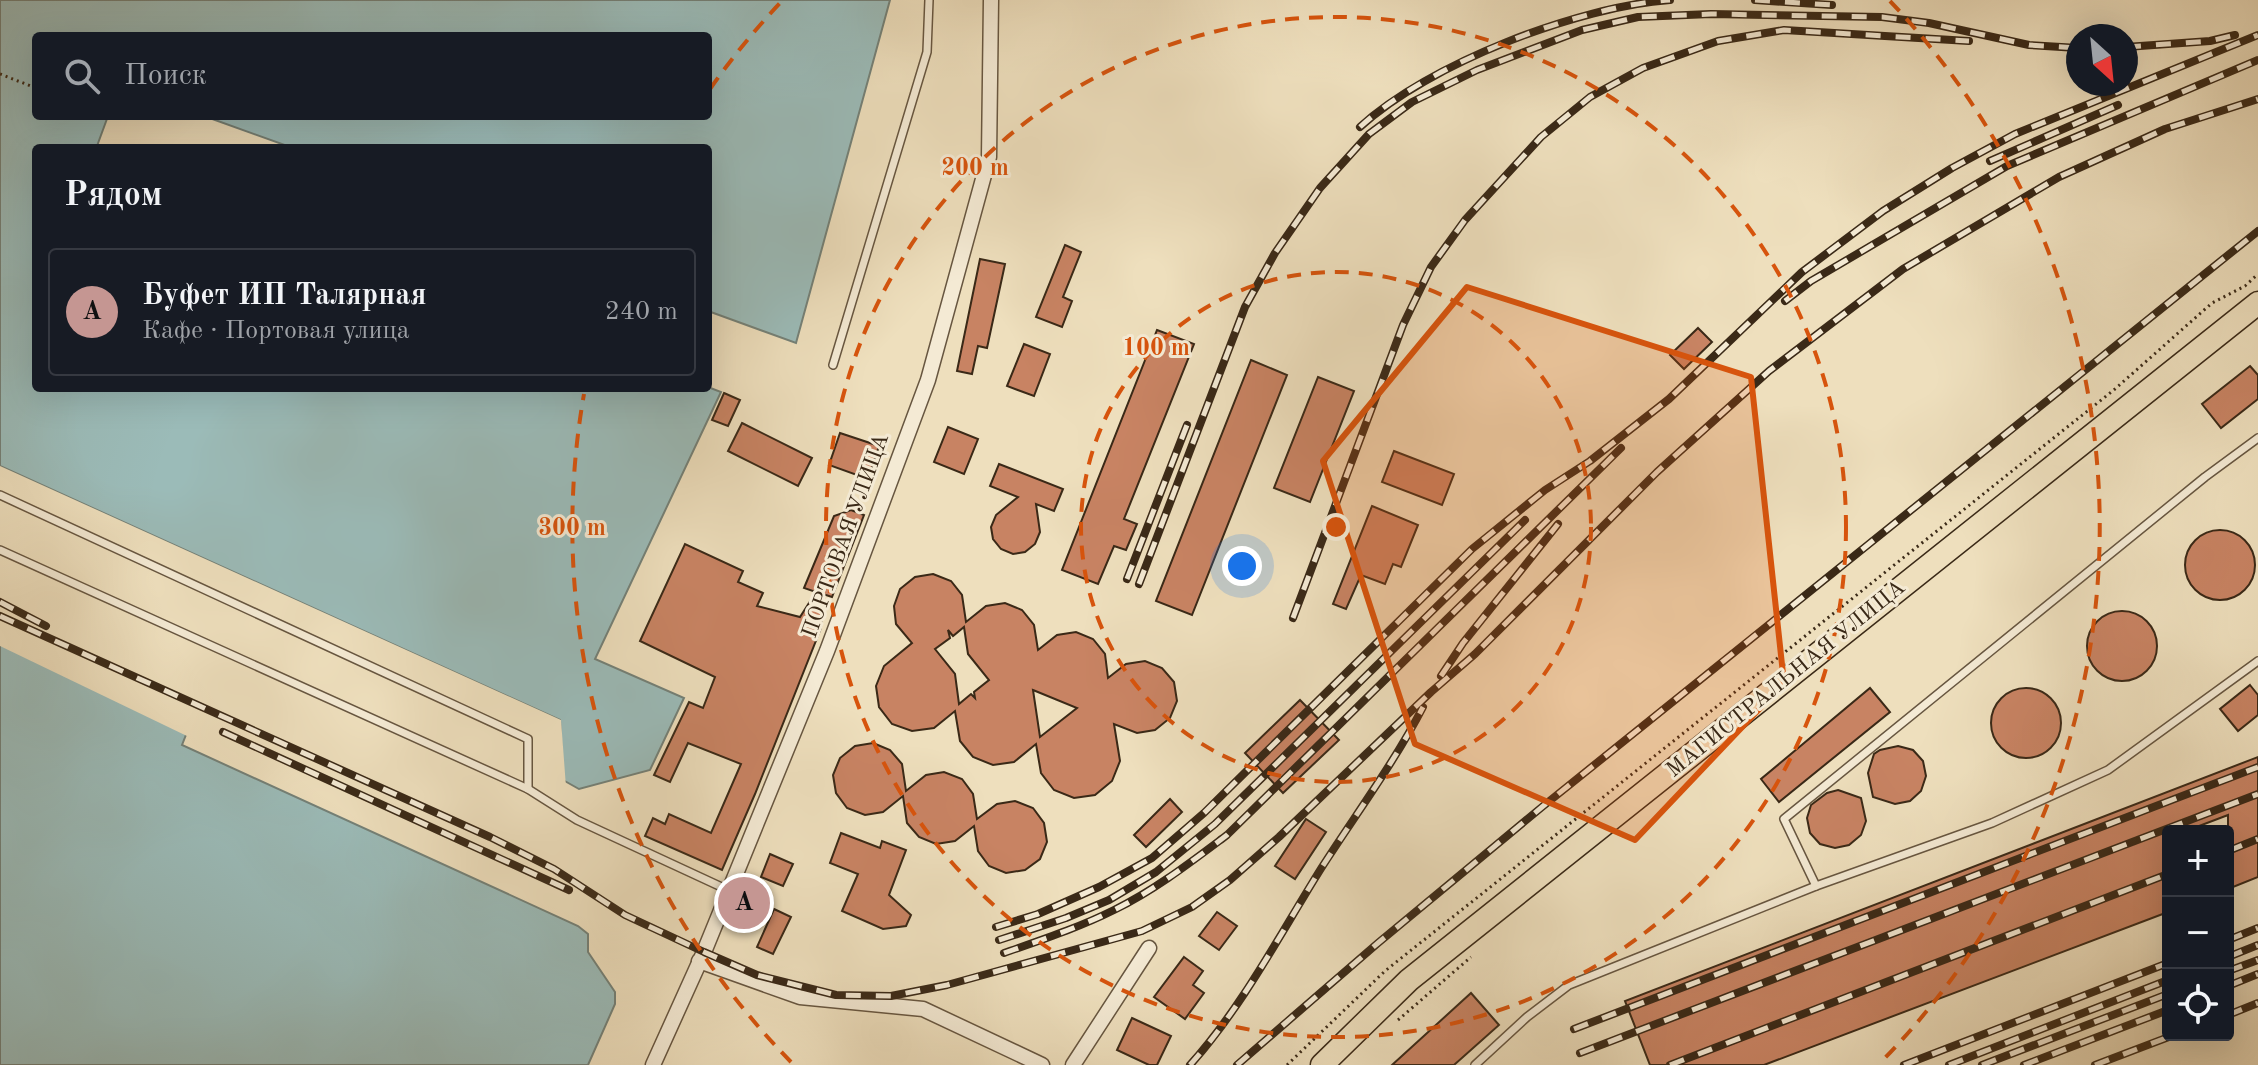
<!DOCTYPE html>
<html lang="ru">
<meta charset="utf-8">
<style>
:root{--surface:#171b24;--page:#20242c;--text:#f1f3f6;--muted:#9ea1a6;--line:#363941;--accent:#c59692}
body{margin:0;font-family:"Old Standard TT",serif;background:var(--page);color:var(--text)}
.controls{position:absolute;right:24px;bottom:24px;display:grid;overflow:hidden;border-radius:8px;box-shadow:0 8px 32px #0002}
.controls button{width:72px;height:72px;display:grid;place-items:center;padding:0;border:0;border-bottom:2px solid var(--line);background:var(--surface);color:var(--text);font:40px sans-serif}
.compass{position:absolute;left:2066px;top:24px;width:72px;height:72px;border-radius:50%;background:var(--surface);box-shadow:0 8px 32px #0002;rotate:153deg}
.you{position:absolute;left:1242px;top:566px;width:28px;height:28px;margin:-20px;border:6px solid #fff;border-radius:50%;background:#1a73e8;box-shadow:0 0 0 12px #1a73e833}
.badge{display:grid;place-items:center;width:52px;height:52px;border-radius:50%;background:var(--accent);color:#111;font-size:26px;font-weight:700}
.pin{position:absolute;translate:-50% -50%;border:4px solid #fff;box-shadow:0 2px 8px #0006}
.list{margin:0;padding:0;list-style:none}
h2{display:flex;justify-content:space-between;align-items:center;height:104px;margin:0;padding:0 32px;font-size:34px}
h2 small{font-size:26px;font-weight:400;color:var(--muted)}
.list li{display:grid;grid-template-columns:52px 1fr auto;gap:24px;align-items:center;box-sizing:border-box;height:128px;margin:0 16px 16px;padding:0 16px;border:2px solid var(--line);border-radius:8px}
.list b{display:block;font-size:30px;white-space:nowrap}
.list p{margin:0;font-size:26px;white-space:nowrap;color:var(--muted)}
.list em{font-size:26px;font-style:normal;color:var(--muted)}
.icon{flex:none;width:44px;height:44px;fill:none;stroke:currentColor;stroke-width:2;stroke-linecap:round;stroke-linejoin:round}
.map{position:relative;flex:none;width:2258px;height:1065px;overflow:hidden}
.search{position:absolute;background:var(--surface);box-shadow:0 8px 32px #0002;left:32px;top:32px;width:680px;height:88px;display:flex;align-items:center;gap:20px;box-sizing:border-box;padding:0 28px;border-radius:8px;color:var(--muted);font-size:30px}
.panel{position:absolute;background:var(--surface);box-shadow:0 8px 32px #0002;left:32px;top:144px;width:680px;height:248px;border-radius:8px}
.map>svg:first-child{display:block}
.water{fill:#9bbbb8;stroke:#748178;stroke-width:2}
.pier{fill:#eedfbd}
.building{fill:#c88363;stroke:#3a2917;stroke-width:2;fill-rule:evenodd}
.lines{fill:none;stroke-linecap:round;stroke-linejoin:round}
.service-casing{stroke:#675640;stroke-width:10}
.minor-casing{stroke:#675640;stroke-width:17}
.trunk-casing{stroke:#3a2917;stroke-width:25}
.path{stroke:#3a2917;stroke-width:3;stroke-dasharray:2 4;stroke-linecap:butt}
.service{stroke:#f4ead4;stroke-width:7}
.minor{stroke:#f4ead4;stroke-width:14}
.trunk{stroke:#eedfbd;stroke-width:22}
.rail-casing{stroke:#3a2917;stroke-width:8}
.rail{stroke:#f4ead4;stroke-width:5;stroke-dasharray:15;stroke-linecap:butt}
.marked{fill:#d7540d;fill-opacity:0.2;stroke:#d7540d;stroke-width:6;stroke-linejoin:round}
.ring{fill:none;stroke:#d7540d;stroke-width:4;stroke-dasharray:14 10}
.labels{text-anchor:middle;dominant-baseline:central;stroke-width:6;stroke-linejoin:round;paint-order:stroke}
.street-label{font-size:22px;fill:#3a2917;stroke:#f4ead4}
.centre{fill:#d7540d;stroke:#f4ead4;stroke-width:4}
.ring-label{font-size:24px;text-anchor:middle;font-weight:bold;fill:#d7540d;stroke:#f4ead4;stroke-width:6;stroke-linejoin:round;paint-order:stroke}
</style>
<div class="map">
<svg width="2258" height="1065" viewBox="0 0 2258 1065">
<rect width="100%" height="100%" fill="#eedfbd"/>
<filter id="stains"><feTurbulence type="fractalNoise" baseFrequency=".0025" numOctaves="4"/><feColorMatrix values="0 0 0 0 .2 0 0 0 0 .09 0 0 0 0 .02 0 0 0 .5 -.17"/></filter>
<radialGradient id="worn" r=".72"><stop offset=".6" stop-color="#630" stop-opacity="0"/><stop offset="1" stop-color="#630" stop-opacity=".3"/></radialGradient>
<!-- water -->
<g class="water">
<path d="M0,0h890l-94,343 -88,-32v-163h-415l-89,-32h504v-80h-672v80h72l-11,30 3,2h-64v240l672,-1 13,5 -126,267 89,39 -34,72 -71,19 -16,-9 -3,-60 -560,-254z"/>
<path d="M0,634l191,88 -9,23 396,181 10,8v18l27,40v12l-27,61h-588z"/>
</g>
<!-- pier -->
<g class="pier">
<path d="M0,466l561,254 5,67 -7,-5 -6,-30 3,-30 -556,-252z"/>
<path d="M0,630l193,88 2,4 -6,15 -189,-91z"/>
</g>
<!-- building -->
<g class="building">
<path d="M1065,245l16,7 -18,45 9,4 -10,26 -26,-10z"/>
<path d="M980,259l25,5 -18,84 -9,-2 -6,28 -15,-3z"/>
<path d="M1698,328l14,14 -28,27 -14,-14z"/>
<path d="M1157,330l37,14 -70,175 13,5 -11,26 -12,-4 -16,38 -36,-14z"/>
<path d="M1024,344l26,10 -16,42 -27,-10z"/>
<path d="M1251,360l36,15 -95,240 -36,-14z"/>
<path d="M2250,366l8,9v24l-37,29 -19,-24z"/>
<path d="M1318,377l36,14 -44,111 -36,-14z"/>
<path d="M724,393l16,7 -12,26 -16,-6z"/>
<path d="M742,423l70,35 -14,28 -70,-35z"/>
<path d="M948,427l30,12 -14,35 -30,-12z"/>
<path d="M840,433l39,13 -11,33 -39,-14z"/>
<path d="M1394,451l60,23 -12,31 -60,-23z"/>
<path d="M999,464l64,25 -9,22 -18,-7 4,28 -5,12 -10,8 -12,2 -12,-5 -8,-10 -2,-12 5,-12 22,-18 -28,-11z"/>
<path d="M1372,506l46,19 -17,42 -8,-3 -8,20 -24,-9 -15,34 -13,-5z"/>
<path d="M851,510l13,5 -32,82 -9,-3 -2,34 -66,166 -33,76 -77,-34 8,-18 12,6 4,-10 42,19 30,-69 -53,-21 -18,39 -16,-7 35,-73 14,6 12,-31 -75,-36 45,-97 58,27 -5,11 25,11 -6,13 43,11 16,-25 -12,-4 30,-72z"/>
<circle cx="2220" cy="565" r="35"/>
<path d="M933,574l18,7 11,14 4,27 20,-16 19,-3 17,7 12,15 4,25 19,-15 19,-3 17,7 12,15 3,24 18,-14 19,-3 17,7 12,14 3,19 -7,17 -15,12 -18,3 -23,-9 6,37 -8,20 -17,14 -21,3 -20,-8 -13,-17 -5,-29 -22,18 -21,3 -20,-8 -13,-16 -5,-30 -21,17 -22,3 -20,-7 -13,-17 -3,-21 8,-20 28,-23 -16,-19 -2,-18 6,-17 15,-12zM964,627l4,27 21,26 -15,12 1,6 -4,-4 -12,10 -4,-30 -20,-25 15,-11 -2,-8 5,6zM1033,690l44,18 -37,29z"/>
<circle cx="2122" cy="646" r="35"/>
<path d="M2250,685l8,10v20l-20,16 -18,-22z"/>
<circle cx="2026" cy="723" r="35"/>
<path d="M1870,688l20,24 -111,90 -18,-23z"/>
<path d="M1300,700l39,40 -56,53 -38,-40z"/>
<path d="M873,743l17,7 12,14 4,27 20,-16 18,-3 18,7 11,15 4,25 20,-15 18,-3 18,7 11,15 3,19 -7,17 -15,11 -19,3 -17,-7 -11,-15 -4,-25 -19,15 -19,3 -17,-7 -12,-14 -4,-27 -20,16 -18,3 -18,-7 -11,-15 -3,-18 7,-17 15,-12z"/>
<path d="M1898,746l15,4 10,11 3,15 -5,15 -11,10 -15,3 -22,-7 -5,-24 6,-19 6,-4z"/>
<path d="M2258,757v120l-30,12v-74l-42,16h-18v81l-404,153h-114l-25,-64z"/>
<path d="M1838,790l23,8 5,23 -5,14 -12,10 -14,3 -15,-4 -10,-11 -3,-15 4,-13 16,-12z"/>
<path d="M1170,799l12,13 -36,35 -12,-12z"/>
<path d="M1306,819l20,13 -31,47 -20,-13z"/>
<path d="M841,833l39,15 2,-7 24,9 -17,45 22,20 -5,11 -23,3 -41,-18 16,-37 -28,-11z"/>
<path d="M770,854l23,10 -10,22 -22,-9z"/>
<path d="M774,909l17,8 -18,37 -16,-7z"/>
<path d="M1217,912l20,14 -18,24 -20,-14z"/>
<path d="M1184,957l19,14 -10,14 11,8 -19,26 -31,-22z"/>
<path d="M1471,993l28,32 -45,40h-62z"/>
<path d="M1132,1018l39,18 -14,29h-8l-32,-15z"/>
</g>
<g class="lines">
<!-- service casing -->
<g class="service-casing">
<g id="service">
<path d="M833,365l94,-313 2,-52"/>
<path d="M0,495l528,244v50"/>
<path d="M0,550l528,239 49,31 151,70"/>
<path d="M1816,886l-32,-67 421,-342 53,-39"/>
<path d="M1475,1065l52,-48 42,-32 247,-99 176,-63 116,-53 150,-109"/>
</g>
</g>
<!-- minor casing -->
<g class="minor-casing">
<g id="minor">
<path d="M699,961l101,36 123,12 119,56"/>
<path d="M653,1065l51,-113 123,-301 101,-271 61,-223 2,-157"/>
<path d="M1073,1065l76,-117"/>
</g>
</g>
<!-- trunk casing -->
<g class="trunk-casing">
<path id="trunk" d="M1322,1065l87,-85 849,-677"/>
</g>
<!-- path -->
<g class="path">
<path d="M0,74l36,14"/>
<path d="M104,116l3,1"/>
<path d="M1398,1020l73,-63"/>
<path d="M1287,1065l98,-94 730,-582 97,-86 33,-17 13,-12"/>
</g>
<!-- service -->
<use href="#service" class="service"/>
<!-- minor -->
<use href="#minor" class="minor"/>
<!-- trunk -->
<use href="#trunk" class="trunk"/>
<!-- rail casing -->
<g class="rail-casing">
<g id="rail">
<path d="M1755,0l77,5"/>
<path d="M2126,47l84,-6 25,-6"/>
<path d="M1360,127c68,-63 219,-121 310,-127"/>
<path d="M1990,161l128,-56"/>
<path d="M1785,301l26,-20 196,-115 251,-106"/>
<path d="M1127,579l60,-154"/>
<path d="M1139,584l106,-277 30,-54 45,-65 49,-54 43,-32 65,-32 105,-40 56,-13 73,-3 171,3 47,6 100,22 49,3"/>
<path d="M0,602l46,24"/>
<path d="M0,616l490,221 64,32 71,46 79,37 53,23 79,20 55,1 56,-11 195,-54 50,-24 38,-27 49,-43 152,-145 44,-38 182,-182 112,-101 134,-102 156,-92 106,-48 93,-30"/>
<path d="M1293,618l110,-293 28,-58 34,-47 76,-83 49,-40 53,-29 75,-27 66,-11 185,11"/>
<path d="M1441,676l22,-33 95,-119"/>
<path d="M223,732l346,158"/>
<path d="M2228,851l30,-12"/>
<path d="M996,927l42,-13 61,-27 53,-29 52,-45 268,-264 73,-59 45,-29 79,-62 133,-127 81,-61 69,-43 63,-34 243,-99"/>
<path d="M999,940l67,-22 43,-18 47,-28 59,-48 310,-304"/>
<path d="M2228,940l30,-12"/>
<path d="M1004,953c37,-13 74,-25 110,-43 41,-20 77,-48 113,-75l394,-387"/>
<path d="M2228,957l30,-12"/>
<path d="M2228,971l30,-11"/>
<path d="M2228,986l30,-12"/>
<path d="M2228,1015l30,-12"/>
<path d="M1574,1029l684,-262"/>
<path d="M1580,1053l678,-259"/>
<path d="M1190,1065c53,-59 90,-131 132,-198 34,-53 72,-104 101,-160"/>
<path d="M1237,1065l141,-122 164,-136 716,-576"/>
<path d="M1670,1065l498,-191"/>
<path d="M1904,1065l264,-102"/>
<path d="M1949,1065l219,-85"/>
<path d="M1982,1065l186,-71"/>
<path d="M2024,1065l144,-55"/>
<path d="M2095,1065l79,-30"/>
</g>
</g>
<!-- rail -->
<use href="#rail" class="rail"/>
</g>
<!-- marked area -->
<path class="marked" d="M1467,287l284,90 33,306 -149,157 -220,-96 -92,-283z"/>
<!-- distance rings -->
<g class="ring">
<circle cx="1336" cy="527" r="255"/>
<circle cx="1336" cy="527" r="510"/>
<path d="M791 1062A764 764 0 0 1 584 394M710 89A764 764 0 0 1 782 1M1890 1A764 764 0 0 1 1881 1062"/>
</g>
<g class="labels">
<!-- street labels -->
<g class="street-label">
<text transform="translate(846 536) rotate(-70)">ПОРТОВАЯ УЛИЦА</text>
<text transform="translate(1786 679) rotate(-39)">МАГИСТРАЛЬНАЯ УЛИЦА</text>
</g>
</g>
<circle cx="1336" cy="527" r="12" class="centre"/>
<g class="ring-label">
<text x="975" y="175">200 m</text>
<text x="1156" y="355">100 m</text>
<text x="572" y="535">300 m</text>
</g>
<rect width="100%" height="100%" filter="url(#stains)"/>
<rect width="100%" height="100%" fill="url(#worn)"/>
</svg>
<div class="controls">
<button>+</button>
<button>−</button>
<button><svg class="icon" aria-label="locate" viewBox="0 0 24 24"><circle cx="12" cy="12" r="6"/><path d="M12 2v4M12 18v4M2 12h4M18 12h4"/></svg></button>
</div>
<svg class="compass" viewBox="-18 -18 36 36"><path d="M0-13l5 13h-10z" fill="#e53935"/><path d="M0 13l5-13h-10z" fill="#9ea1a6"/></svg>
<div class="you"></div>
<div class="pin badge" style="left:744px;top:903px">A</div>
<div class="search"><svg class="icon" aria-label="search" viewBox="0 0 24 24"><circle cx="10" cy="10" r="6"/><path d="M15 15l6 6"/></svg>Поиск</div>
<section class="panel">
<h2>Рядом<small></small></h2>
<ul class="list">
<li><span class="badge">A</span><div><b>Буфет ИП Талярная</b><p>Кафе · Портовая улица</p></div><em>240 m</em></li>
</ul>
</section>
</div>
